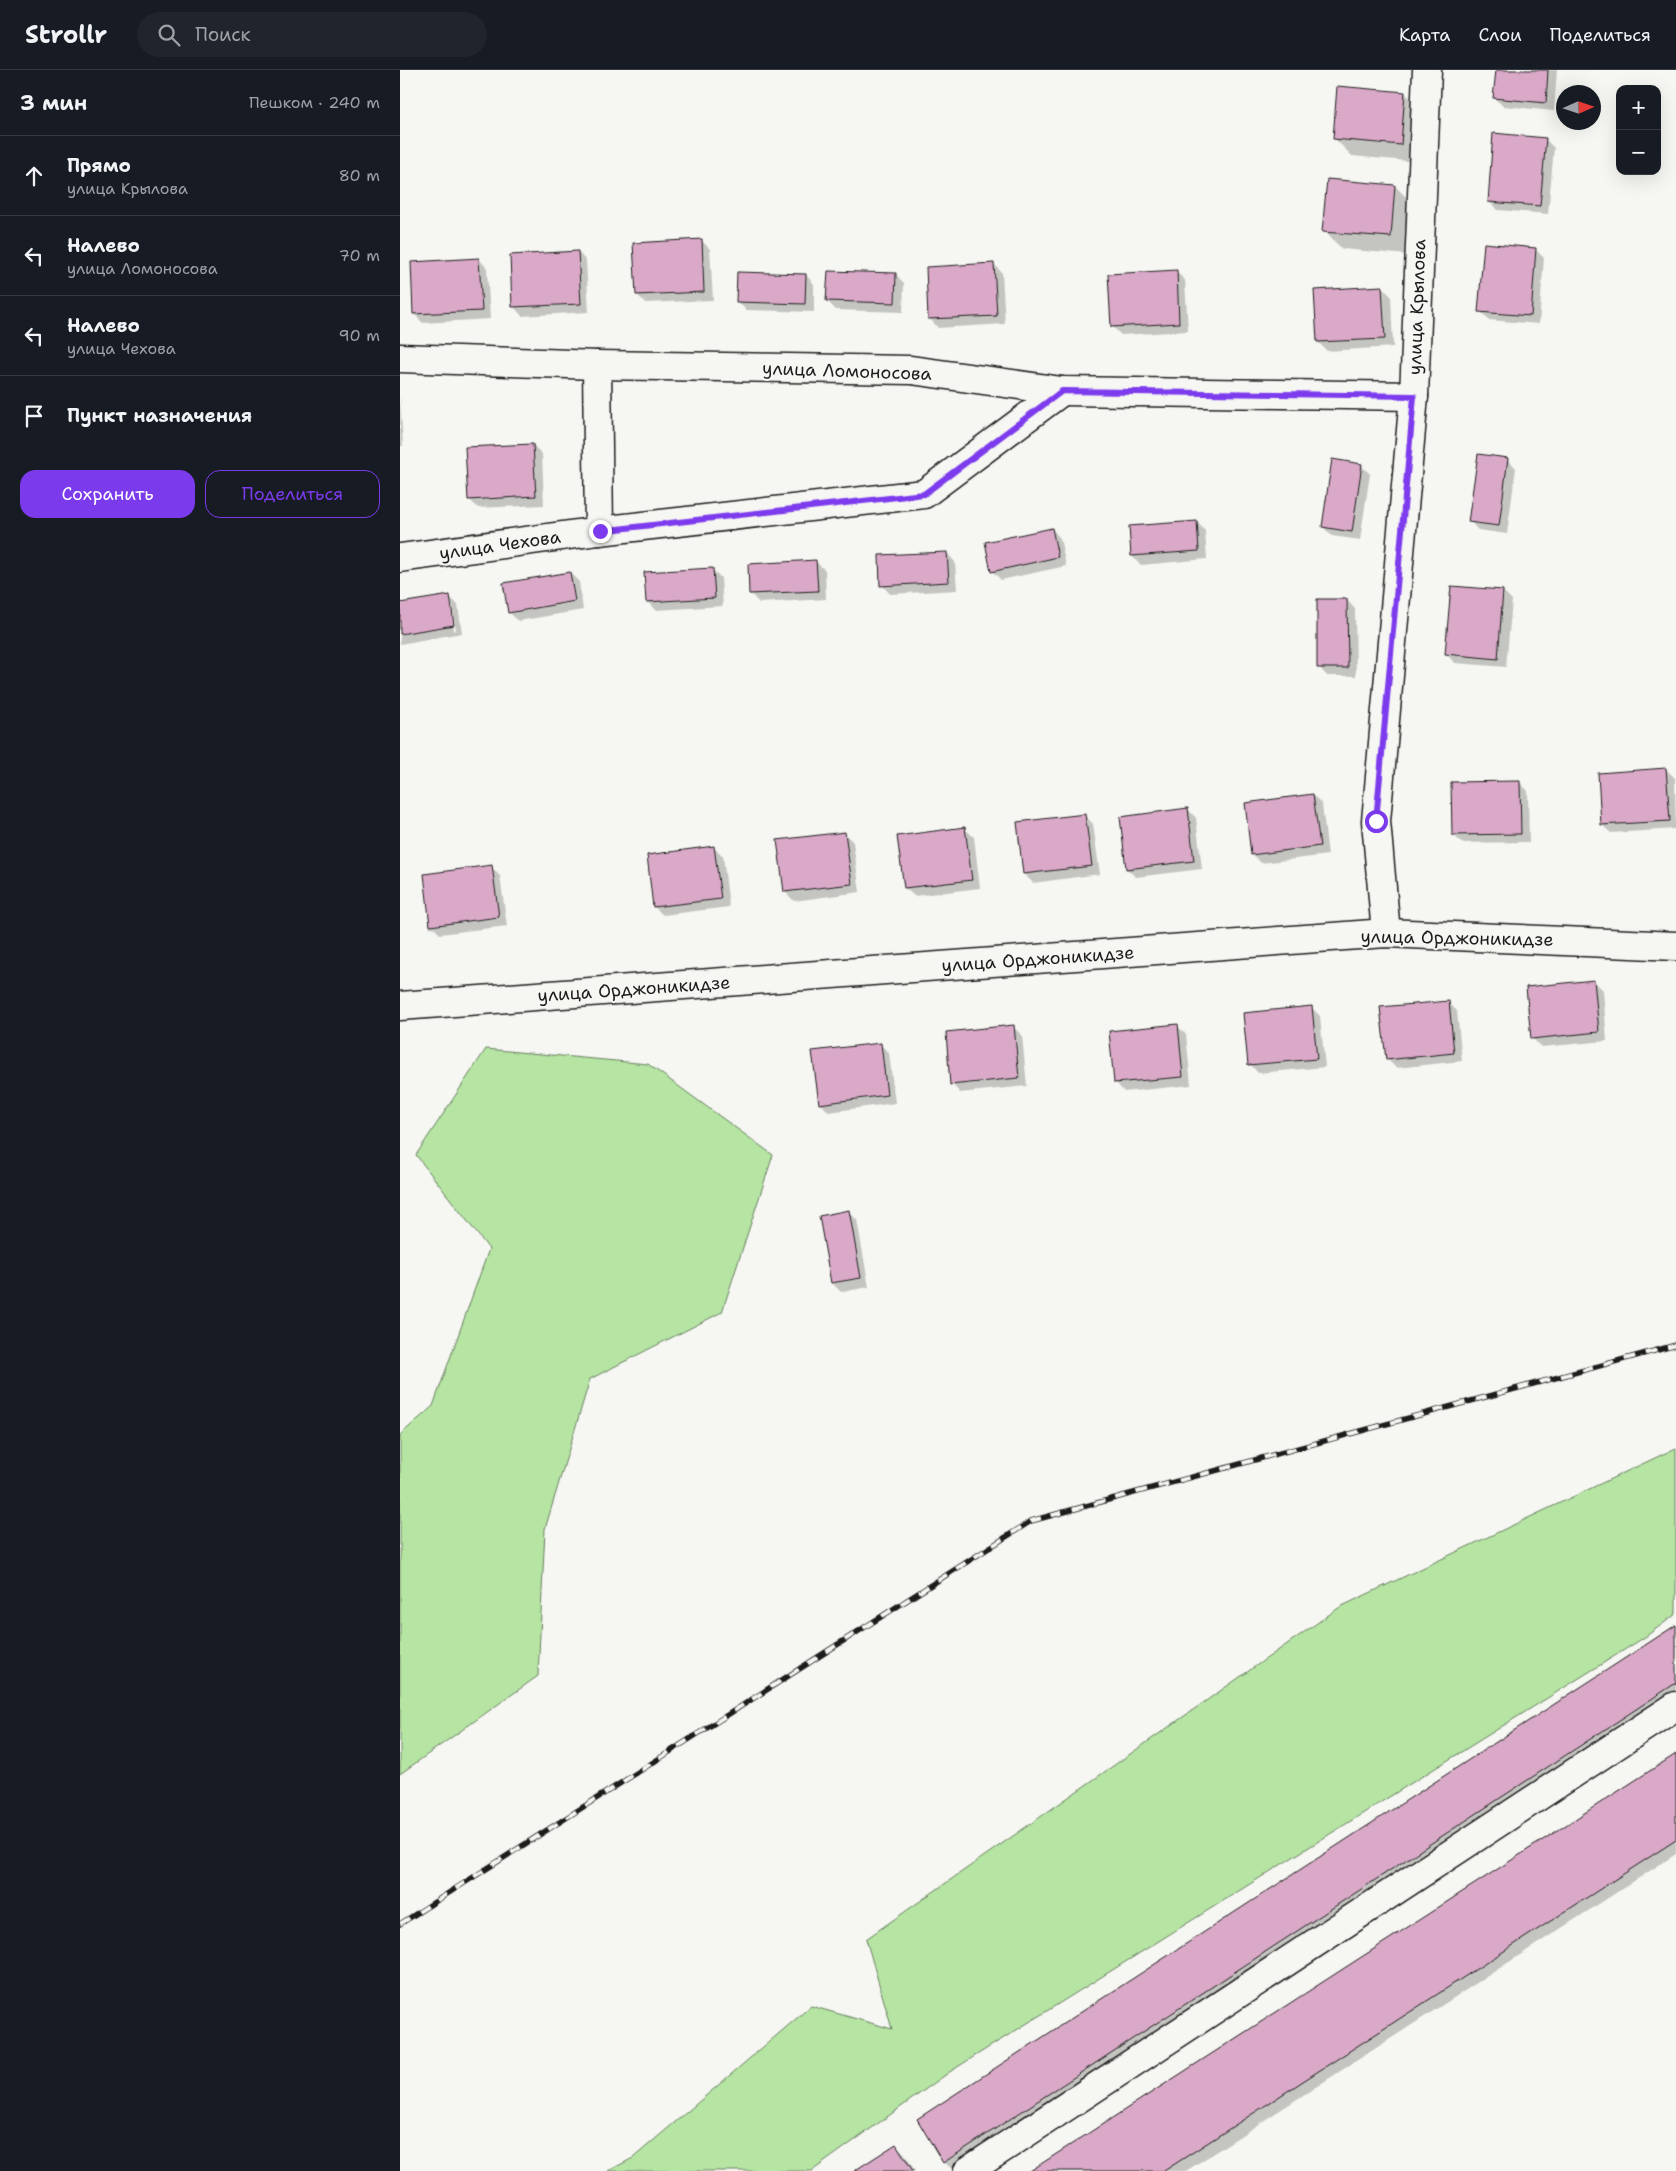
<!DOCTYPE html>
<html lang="ru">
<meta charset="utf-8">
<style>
:root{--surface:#171b24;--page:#20242c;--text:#f1f3f6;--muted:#9ea1a6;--line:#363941;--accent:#7c3aed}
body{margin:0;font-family:"Shantell Sans",sans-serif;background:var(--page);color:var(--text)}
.controls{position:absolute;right:15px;top:15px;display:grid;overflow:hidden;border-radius:10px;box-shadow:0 5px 20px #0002}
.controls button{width:45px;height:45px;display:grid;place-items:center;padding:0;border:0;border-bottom:1px solid var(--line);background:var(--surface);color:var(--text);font:25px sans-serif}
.compass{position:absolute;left:1156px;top:15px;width:45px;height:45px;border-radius:50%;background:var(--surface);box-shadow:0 5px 20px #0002;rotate:87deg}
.stop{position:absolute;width:15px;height:15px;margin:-11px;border:4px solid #7c3aed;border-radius:50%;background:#fff}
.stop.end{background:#7c3aed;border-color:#fff;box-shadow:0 1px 5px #0008}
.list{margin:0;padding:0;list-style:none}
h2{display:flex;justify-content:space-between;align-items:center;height:65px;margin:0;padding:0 20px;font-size:21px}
h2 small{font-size:16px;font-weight:400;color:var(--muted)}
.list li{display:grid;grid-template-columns:32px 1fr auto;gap:15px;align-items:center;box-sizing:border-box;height:80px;padding:0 20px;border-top:1px solid var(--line)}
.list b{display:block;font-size:19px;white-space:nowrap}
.list p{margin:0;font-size:16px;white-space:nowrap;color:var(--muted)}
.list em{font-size:16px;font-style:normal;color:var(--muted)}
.actions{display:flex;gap:10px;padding:15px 20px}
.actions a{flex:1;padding:11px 0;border:1px solid var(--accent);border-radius:15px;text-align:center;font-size:18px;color:var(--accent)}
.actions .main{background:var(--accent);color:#fff}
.icon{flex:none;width:28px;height:28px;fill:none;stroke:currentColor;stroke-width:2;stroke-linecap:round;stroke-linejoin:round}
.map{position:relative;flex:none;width:1276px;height:2101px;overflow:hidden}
header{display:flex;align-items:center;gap:30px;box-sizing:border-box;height:70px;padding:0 25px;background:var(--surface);border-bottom:1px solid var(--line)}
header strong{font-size:24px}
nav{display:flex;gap:28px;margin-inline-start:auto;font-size:18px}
.search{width:350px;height:45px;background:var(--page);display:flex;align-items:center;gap:12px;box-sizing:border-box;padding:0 18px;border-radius:28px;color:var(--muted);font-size:19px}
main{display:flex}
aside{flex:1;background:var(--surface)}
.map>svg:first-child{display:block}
.green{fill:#b5e4a3;stroke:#688060}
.shadow{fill:#0003;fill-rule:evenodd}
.building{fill:#daa9c8;stroke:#1c1c1c}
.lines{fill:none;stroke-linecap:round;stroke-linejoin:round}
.minor-casing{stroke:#1c1c1c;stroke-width:31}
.minor{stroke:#f6f6f2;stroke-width:28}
.rail-casing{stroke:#1c1c1c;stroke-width:5.5}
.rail{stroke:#f6f6f2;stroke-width:4;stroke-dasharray:11;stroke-linecap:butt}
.route{stroke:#7c3aed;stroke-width:6}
.labels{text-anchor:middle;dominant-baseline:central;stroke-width:4;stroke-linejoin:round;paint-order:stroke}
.street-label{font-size:18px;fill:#1c1c1c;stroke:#f6f6f2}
</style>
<header>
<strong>Strollr</strong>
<div class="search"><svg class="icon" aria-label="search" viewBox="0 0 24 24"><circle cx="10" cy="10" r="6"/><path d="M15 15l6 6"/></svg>Поиск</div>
<nav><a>Карта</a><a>Слои</a><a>Поделиться</a></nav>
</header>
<main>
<aside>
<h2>3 мин<small>Пешком · 240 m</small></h2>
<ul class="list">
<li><svg class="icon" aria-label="ahead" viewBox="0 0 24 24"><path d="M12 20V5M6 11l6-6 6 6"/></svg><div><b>Прямо</b><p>улица Крылова</p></div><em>80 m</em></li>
<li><svg class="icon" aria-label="left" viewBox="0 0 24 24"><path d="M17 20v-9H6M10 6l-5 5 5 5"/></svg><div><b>Налево</b><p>улица Ломоносова</p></div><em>70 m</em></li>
<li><svg class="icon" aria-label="left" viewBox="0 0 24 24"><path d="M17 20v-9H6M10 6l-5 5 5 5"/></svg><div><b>Налево</b><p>улица Чехова</p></div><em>90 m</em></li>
<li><svg class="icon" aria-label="arrive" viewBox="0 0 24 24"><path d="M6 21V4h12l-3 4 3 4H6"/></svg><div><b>Пункт назначения</b></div></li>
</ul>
<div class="actions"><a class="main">Сохранить</a><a>Поделиться</a></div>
</aside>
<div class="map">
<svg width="1276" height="2101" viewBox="0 0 1276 2101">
<rect width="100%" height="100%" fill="#f6f6f2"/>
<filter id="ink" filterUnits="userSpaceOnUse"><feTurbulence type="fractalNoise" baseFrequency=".02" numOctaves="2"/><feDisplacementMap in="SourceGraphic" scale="10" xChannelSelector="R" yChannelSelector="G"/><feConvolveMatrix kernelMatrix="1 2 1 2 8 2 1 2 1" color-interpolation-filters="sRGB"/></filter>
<g filter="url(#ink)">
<!-- green -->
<g class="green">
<path d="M86,979l162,15 125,91 -51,157 -132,67 -45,150 -7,147 -138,98v-339l33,-29 56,-157 -73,-94z"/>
<path d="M1276,1378v166l-31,23 -694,434 -139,100h-204l25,-13 178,-152 81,23 -26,-90 474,-332z"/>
</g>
<!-- shadow -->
<g class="shadow">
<path d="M1097,0h60l-3,41 -51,-5 -9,-8z"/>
<path d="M1005,23l18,18 -5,51 -66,-6 -18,-18z"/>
<path d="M1145,69l9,9 -6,66 -50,-4 -9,-8z"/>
<path d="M995,116l18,18 -5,51 -66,-6 -18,-18z"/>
<path d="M301,170l9,9 3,51 -67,3 -9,-8z"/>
<path d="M1135,179l9,9 -5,66 -50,-4 -9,-9z"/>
<path d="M178,182l8,9 3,51 -67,4 -8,-9z"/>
<path d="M79,189l8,9 3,51 -67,4 -9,-9z"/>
<path d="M594,194l8,9 3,51 -67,4 -8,-9z"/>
<path d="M776,202l9,8 3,51 -67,4 -9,-9z"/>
<path d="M495,204l9,9 -1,29 -67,-2 -9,-9z"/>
<path d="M406,205l8,9v28l-68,-2 -8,-8z"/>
<path d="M982,217l9,9 2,51 -66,4 -9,-9z"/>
<path d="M0,325l3,51h-3z"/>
<path d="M133,375l9,9 2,51 -66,3 -9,-9z"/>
<path d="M1107,389l9,9 -9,66 -29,-4 -8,-9z"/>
<path d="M961,395l9,9 -10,66 -28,-4 -9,-9z"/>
<path d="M797,452l8,9 2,28 -66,6 -9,-9 -2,-29z"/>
<path d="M652,459l8,9 6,28 -65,14 -9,-9z"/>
<path d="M547,483l8,9 2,28 -67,4 -8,-9z"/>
<path d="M416,492l9,8 1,29 -67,4 -8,-9z"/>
<path d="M312,499l9,9 2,28 -67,4 -9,-9z"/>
<path d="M170,503l9,9 4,28 -65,11 -9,-9z"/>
<path d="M1103,521l9,9 -6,67 -51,-4 -9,-9z"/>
<path d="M49,526l9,9 4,28 -62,11v-40zM50,534h2l4,27h-2z"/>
<path d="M947,530l8,9 1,67h-29l-8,-9z"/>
<path d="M1266,699l9,9 1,51 -65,4 -9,-8z"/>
<path d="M1119,712l9,9 1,51 -67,1 -9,-8z"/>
<path d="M913,725l9,9 6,51 -67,8 -9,-9z"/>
<path d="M788,739l8,9 6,51 -66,8 -9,-8z"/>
<path d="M684,745l9,9 7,50 -67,9 -9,-9 -6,-51z"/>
<path d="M565,759l9,8 6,51 -66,8 -9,-8z"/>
<path d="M444,763l9,9 7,50 -66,9 -9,-9z"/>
<path d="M314,778l9,8 6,51 -66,8 -9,-8z"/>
<path d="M91,797l9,9 7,50 -67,8 -9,-9z"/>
<path d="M1194,911l9,9 4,51 -66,6 -9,-9z"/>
<path d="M1048,932l9,9 5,50 -66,7 -9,-9z"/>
<path d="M911,937l9,9 5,51 -67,6 -8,-9z"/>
<path d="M777,956l9,8 5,51 -67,7 -8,-9 -5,-51z"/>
<path d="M613,957l9,8 5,51 -67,7 -8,-9z"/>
<path d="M480,974l9,9 6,50 -66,9 -9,-9z"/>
<path d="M449,1142l8,8 12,67 -28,5 -9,-9z"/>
<path d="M1276,1556v71l-723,473 -9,-8z"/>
<path d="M1276,1686v98l-490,317h-154z"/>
<path d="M496,2075l9,9 10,17h-58z"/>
</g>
<!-- building -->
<g class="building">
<path d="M1096,0h52l-2,33 -53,-5z"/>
<path d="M937,16l68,6 -4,53 -68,-6z"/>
<path d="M1093,63l53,5 -6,68 -52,-4z"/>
<path d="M927,109l68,6 -4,52 -69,-5z"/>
<path d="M302,169l2,53 -68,3 -3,-52z"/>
<path d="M1084,173l52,5 -5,68 -53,-4z"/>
<path d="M178,181l3,53 -69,3 -2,-52z"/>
<path d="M79,188l3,53 -69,3 -2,-52z"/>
<path d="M594,193l3,53 -69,3 -2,-52z"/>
<path d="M777,200l2,53 -68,4 -3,-53z"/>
<path d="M428,201l68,2 -1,30 -69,-2z"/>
<path d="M337,202l69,2 -1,30 -69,-2z"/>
<path d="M982,216l3,53 -68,3 -3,-52z"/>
<path d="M133,374l3,52 -68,4 -3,-53z"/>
<path d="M1078,384l30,4 -9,68 -31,-4z"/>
<path d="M932,389l30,5 -10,68 -30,-5z"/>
<path d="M797,451l2,30 -68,5 -2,-30z"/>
<path d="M652,458l6,29 -67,15 -6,-30z"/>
<path d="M547,482l2,30 -69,4 -1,-31z"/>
<path d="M416,490l2,31 -69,3 -1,-30z"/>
<path d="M313,498l2,30 -69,4 -2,-30z"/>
<path d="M170,502l5,29 -67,12 -5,-30z"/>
<path d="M1051,516l52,4 -5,69 -53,-5z"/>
<path d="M50,525l4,30 -54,9v-31z"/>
<path d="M917,529h30l1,69h-31z"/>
<path d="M1266,698l4,53 -69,4 -3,-52z"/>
<path d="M1120,711l1,53 -69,1 -1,-53z"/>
<path d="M913,724l7,52 -69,9 -6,-52z"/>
<path d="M788,738l6,53 -68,8 -6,-52z"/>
<path d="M685,744l7,52 -69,8 -6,-52z"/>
<path d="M565,757l7,53 -68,8 -7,-52z"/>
<path d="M445,762l7,52 -68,8 -7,-52z"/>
<path d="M314,776l7,53 -68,8 -6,-52z"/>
<path d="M92,795l7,52 -69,9 -6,-52z"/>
<path d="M1194,910l5,52 -68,7 -5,-52z"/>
<path d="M1049,931l5,52 -68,7 -6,-53z"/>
<path d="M912,936l5,53 -69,6 -5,-52z"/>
<path d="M778,954l5,53 -69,6 -5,-52z"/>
<path d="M614,955l5,53 -69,7 -4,-53z"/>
<path d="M481,973l6,52 -68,9 -7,-53z"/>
<path d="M449,1140l12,68 -30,5 -12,-67z"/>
<path d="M1276,1555v58l-733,480 -26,-44z"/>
<path d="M1276,1684v86l-512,331h-134z"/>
<path d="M496,2074l17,27h-59z"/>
</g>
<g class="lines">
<!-- minor casing -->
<g class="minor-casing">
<g id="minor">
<path d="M0,288l197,7 314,5 151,21 352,5"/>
<path d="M197,295l2,166 325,-37 138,-103"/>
<path d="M0,488l199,-27"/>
<path d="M986,863l-10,-112 38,-425 13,-326"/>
<path d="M0,936l986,-73 290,13"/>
<path d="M568,2101l708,-465"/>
</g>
</g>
<!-- minor -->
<use href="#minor" class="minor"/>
<!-- rail casing -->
<g class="rail-casing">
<path id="rail" d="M0,1854l631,-403 645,-176"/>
</g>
<!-- rail -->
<use href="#rail" class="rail"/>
</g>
</g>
<g class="lines" filter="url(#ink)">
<!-- route -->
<path class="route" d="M200,461l324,-37 138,-103 352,5 -38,425"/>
</g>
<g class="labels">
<!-- street labels -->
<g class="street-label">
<text transform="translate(1017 237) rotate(-88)">улица Крылова</text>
<text transform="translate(447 301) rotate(2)">улица Ломоносова</text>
<text transform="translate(100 475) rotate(-8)">улица Чехова</text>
<text transform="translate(1057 868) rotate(1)">улица Орджоникидзе</text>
<text transform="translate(638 889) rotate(-4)">улица Орджоникидзе</text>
<text transform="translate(234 919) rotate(-4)">улица Орджоникидзе</text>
</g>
</g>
</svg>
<div class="controls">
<button>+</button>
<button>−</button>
</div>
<svg class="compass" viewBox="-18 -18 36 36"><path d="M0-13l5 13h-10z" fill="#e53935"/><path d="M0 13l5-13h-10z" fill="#9ea1a6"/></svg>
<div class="stop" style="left:976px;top:751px"></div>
<div class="stop end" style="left:200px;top:461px"></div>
</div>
</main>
